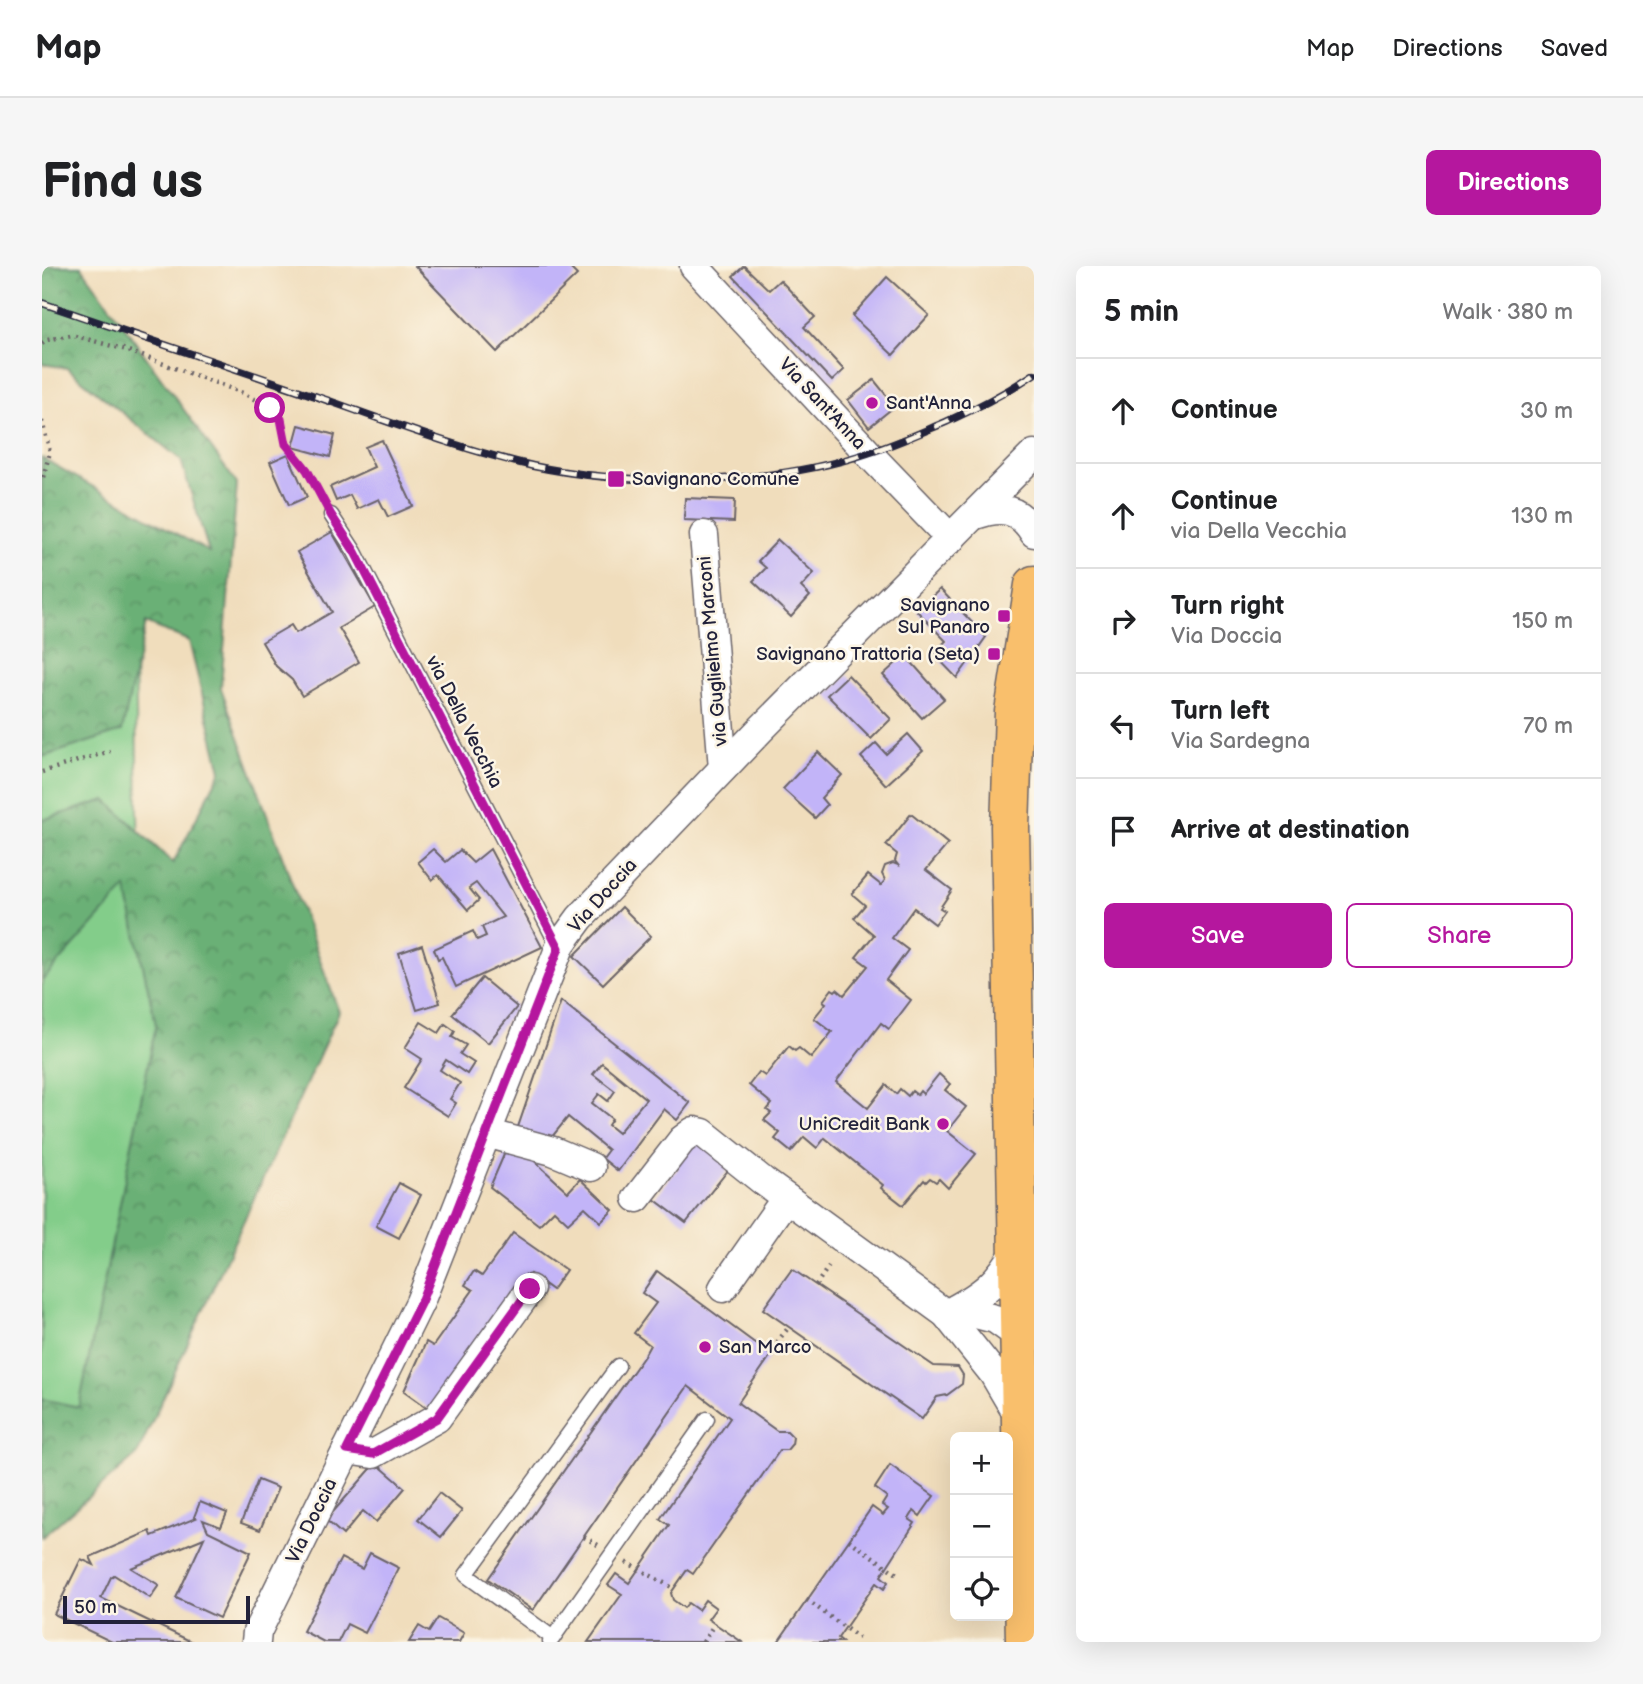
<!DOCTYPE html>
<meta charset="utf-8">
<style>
:root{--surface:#fff;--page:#f6f6f6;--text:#202124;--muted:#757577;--line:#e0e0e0;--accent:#b5179e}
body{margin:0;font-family:"Balsamiq Sans",sans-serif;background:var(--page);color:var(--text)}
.controls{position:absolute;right:21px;bottom:21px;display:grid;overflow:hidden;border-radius:10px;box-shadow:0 7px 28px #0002}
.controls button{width:63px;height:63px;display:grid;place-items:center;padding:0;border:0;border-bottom:2px solid var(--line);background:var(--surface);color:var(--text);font:35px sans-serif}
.scale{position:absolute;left:21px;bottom:18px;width:187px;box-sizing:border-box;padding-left:7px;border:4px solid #22223b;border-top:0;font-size:19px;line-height:24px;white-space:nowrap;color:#22223b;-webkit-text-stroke:5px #fcf5e5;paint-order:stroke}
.stop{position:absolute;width:21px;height:21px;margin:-16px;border:5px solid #b5179e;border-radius:50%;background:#fff}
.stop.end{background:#b5179e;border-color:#fff;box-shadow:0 2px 7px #0008}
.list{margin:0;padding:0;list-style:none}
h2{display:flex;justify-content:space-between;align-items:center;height:91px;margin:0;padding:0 28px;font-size:30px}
h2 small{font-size:23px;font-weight:400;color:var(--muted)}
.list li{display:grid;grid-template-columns:46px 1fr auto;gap:21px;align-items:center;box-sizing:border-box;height:105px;padding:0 28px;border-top:2px solid var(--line)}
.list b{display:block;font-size:26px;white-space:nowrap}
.list p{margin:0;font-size:23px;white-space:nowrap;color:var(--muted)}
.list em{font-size:23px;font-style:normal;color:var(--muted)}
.actions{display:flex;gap:14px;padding:21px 28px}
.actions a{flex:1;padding:16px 0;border:2px solid var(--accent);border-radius:10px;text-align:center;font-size:24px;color:var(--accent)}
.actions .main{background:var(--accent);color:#fff}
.icon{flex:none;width:38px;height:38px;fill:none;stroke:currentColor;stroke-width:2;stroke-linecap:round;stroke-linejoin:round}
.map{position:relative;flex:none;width:992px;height:1376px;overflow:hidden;border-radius:10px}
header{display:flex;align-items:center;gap:42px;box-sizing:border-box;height:98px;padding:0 35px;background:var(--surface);border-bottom:2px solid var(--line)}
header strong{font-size:33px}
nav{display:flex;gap:38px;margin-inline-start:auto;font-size:24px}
.intro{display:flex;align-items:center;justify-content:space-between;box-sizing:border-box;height:168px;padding:0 42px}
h1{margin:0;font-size:49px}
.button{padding:18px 32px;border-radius:10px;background:var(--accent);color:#fff;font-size:24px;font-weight:700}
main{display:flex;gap:42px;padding:0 42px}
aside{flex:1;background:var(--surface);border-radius:10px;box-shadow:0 7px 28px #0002}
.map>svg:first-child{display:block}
.green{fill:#83cd8a;stroke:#527862;stroke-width:2}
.forest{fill:url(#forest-crowns);stroke:#466958;stroke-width:2}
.building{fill:#c2b4f8;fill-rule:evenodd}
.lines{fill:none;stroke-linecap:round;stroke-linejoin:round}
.lane-casing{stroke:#6a6368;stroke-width:17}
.street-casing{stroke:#6a6368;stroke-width:31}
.primary-casing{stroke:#6a6368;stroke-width:41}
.path{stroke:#6a6368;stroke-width:4.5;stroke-dasharray:2 5;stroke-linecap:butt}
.lane{stroke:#fff;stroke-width:14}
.street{stroke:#fff;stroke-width:28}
.primary{stroke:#f9bf6c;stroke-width:38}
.rail-casing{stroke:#22223b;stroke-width:8}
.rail{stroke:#fcf5e5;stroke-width:5;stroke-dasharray:16;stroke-linecap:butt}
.route{stroke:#b5179e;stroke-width:9}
.poi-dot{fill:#b5179e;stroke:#fcf5e5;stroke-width:2.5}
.labels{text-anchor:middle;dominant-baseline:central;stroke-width:5;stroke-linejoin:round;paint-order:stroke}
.poi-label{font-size:19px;fill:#22223b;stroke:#fcf5e5;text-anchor:start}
.street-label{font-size:19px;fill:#22223b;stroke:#fcf5e5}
</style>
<header>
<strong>Map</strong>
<nav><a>Map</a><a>Directions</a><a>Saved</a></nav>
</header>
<div class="intro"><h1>Find us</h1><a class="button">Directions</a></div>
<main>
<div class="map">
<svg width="992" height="1376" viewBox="0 0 992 1376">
<defs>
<pattern id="forest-crowns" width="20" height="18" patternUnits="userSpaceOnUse" patternTransform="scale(1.75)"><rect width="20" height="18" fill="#6ab076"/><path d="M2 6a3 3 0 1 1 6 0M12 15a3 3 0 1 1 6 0" fill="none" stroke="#578f62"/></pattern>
</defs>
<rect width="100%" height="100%" fill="#fcf5e5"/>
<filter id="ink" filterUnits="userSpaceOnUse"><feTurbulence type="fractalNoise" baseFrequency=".0143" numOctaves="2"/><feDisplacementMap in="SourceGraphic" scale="14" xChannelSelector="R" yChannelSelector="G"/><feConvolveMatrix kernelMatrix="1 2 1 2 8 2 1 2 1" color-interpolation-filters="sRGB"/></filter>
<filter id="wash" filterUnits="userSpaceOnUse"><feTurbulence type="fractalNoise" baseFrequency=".00686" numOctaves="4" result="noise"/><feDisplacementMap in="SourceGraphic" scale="28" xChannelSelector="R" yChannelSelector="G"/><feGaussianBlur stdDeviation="1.57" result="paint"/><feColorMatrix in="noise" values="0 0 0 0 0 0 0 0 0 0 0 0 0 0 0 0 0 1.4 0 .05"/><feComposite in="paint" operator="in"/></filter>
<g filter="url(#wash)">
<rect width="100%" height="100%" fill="#f0ddbc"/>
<!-- green -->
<path class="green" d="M0,234l92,106 5,257 43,24 -77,557 -63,62z"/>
<!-- forest -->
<path class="forest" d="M0,0h39l156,218 -16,204 118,324 -202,443 -95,82v-138l37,8 77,-382 -30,-137 -84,93v-161l64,-20 67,63 48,-92 -32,-130 -43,-18 -24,108 -80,26v-299l167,94 -28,-92 -114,-92 -25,-4z"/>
<g id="blocks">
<!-- building -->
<g class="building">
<path d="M373,0h153l9,9 -80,77z"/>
<path d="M702,0l25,24 11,-10 35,37 -11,10 40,43 -12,11 -99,-105z"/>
<path d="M845,11l42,38 -36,40 -41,-39z"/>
<path d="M832,114l21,26 -26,21 -21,-27z"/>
<path d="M257,159l36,10 -5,22 -37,-10z"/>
<path d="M340,174l31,66 -25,11 -9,-18 -22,10 -7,-14 -14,6 -6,-14 44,-20 -9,-20z"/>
<path d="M246,188l19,43 -18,8 -19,-43z"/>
<path d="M643,232l50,2 -1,22 -50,-2z"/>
<path d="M290,266l43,75 -36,21 20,34 -57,34 -10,-16 -16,-14 -14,-24 29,-17 5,8 36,-21 -35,-60z"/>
<path d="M736,274l36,33 -13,14 9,9 -19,21 -38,-36 13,-13 -8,-7z"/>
<path d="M898,323l46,48 -29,41 -24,-25 13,-12 -29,-30z"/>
<path d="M863,389l39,44 -22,19 -39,-43z"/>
<path d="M806,409l43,44 -20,20 -44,-44z"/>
<path d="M866,468l15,17 -37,34 -25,-28 15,-14 10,11z"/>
<path d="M776,486l24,23 -21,23 6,7 -12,13 -32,-29z"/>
<path d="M869,548l37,30 -22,26 26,20 -12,18 5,3 -10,13 -21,-16 -22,30 16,12 -22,30 25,20 -22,29 -8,-6 -45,59 32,26 18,-23 10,9 4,-5 8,7 4,-5 5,4 3,-4 3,3 16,-20 11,10 -5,6 21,17 -19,24 29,23 -28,34 -9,-9 -3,3 -6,-4 -4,4 -2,-2 -21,25 -22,-17 2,-3 -58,-47 -8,10 -13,-11 -13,15 -16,-13 5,-6 -16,-13 7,-7 -4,-3 5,-6 -23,-19 10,-13 6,4 24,-30 6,5 4,-3 12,10 21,-26 -18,-14 12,-15 -3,-2 9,-12 3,2 2,-2 7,6 24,-29 -12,-9 18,-22 -20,-17 11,-13 -13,-11 16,-19 13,10 4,-5 -3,-6 3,-8 8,-3 5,2 -3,-4 2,-7 -11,-9z"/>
<path d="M391,583l13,13 14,-12 13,13 17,-14 52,98 -86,40 -14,-30 -4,2 -4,-10 39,-18 4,9 9,-4 -4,-9 21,-10 -27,-34 -7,5 10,12 -11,10 -30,-35 -6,5 -14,-18z"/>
<path d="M580,641l29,29 -48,48 -29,-28z"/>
<path d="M380,679l18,58 -23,7 -18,-57z"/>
<path d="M440,712l35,29 -29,36 -36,-29z"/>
<path d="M519,735l129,102 -13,17 -13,-11 -46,62 -16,-13 6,-8 -40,-33 -21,26 -30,-13zM560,797l44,36 -28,34 -10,-8 4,-6 -20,-16 7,-9 9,7 7,-10 -22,-17z"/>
<path d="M379,756l18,11 6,-9 10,7 -3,6 14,8 -6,9 14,9 -7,11 -21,-14 -6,10 20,13 -10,16 6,4 -8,13 -44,-28 18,-29 -17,-11z"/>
<path d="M655,870l36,28 -47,59 -32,-24 25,-32 -4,-2z"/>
<path d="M464,884l22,5 40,37 12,-13 33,31 -12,12 -16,-15 -17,16 -14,-13 -15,15 -49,-38z"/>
<path d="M357,917l22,12 -22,43 -23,-12z"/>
<path d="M471,967l53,37 -14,20 -22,-16 -98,137 -28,-20 22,-49 7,4 40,-56 -8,-5 9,-14 8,5z"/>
<path d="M750,1003l142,97 24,1 5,8 -1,9 -15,11 -10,2 -15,22 -159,-110z"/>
<path d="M615,1005l114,84 -33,48 39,28h10l6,6 -1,7 -5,6h-7l-87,124 -6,-4 -16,23 2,7 11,8 4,-5 10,7 7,-10 11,8 -8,11 34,23h-154l34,-48 -14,-9 8,-11 13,9 40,-58 -9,-6 70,-101 -42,-32 -155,224 -45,-31 156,-223 6,-11 -16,-12 22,-30 -14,-10z"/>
<path d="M334,1197l29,25 -29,34 -13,-11 -20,24 -17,-15z"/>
<path d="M848,1199l44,31 -14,20 -6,-5 -5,8 6,4 -34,53 7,6 -4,7 -8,-6 -38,55 5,4h-65l94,-135 11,8 5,-6 -6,-4 5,-8 -12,-9z"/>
<path d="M216,1214l20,8 -18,42 -19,-7z"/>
<path d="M397,1227l23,18 -21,26 -23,-18z"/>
<path d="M158,1236l27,11 -6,14 -18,-7 5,11 43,21 -32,66 -43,-20 28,-60 -73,30 28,17 -9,13 -36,-23 -3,2 -10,21 91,44h-80l-58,-28 27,-55 13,6 -4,-8 60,-26 2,5 44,-18 -2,-1z"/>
<path d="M328,1287l29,15 -34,65 -18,-9 -9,18h-14l-21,-11 38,-73 21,11z"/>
<path d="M396,1352l26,15 -5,9h-50l10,-16 10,6z"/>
</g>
</g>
</g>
<g filter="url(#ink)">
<use href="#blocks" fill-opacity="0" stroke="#6a6368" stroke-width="2"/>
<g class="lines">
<!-- lane casing -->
<g class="lane-casing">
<g id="lane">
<path d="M289,249l24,37 204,396"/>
<path d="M511,1372l-87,-63 152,-209"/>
<path d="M508,1376l157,-223"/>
</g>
</g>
<!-- street casing -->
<g class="street-casing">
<g id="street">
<path d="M652,0l174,187 83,86"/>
<path d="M933,249c26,-9 43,-8 59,18"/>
<path d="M662,269l19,233"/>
<path d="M444,867l67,18 38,16"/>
<path d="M595,932l45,-58 12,-9 9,2 60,48 183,133 47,59 27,46"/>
<path d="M681,1022l63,-90"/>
<path d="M914,1043l39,10 25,18"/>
<path d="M904,1048c36,-19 53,-31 72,-67h3"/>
<path d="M305,1184l26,4 64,-36 93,-129"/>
<path d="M214,1376l1,-10 163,-330 141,-358 19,-26 180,-188 274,-276"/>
</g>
</g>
<!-- primary casing -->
<g class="primary-casing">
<path id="primary" d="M983,1376l-15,-815 4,-115 20,-127"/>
</g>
<!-- path -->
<g class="path">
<path d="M0,78l5,-4 25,-5 51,14 120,44 27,15 11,11 5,25 21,26 16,29"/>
<path d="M0,155l8,31 -8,29"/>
<path d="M0,506l68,-21"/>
<path d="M774,1019l15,-22"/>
<path d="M726,1087l21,-26"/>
<path d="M542,1271l14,8"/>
<path d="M807,1274l51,36"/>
<path d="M584,1296l49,27"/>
<path d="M765,1334l52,38"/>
<path d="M661,1376l12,-19"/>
</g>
<!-- lane -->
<use href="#lane" class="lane"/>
<!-- street -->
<use href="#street" class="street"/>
<!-- primary -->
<use href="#primary" class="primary"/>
<!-- rail casing -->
<g class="rail-casing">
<path id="rail" d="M0,37c90,31 180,61 270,92 73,25 146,54 221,71 100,21 237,20 335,-13 26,-8 52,-20 78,-31 31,-14 60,-29 88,-48"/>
</g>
<!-- rail -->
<use href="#rail" class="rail"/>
</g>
</g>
<g class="lines" filter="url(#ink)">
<!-- route -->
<path class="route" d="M228,142l11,11 5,25 21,26 24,45 24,37 204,396 -138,354 -74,148 26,4 64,-36 93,-129"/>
</g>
<!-- markers -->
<g class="poi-dot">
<circle cx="830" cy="137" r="7"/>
<rect x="565" y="204" width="18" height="18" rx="3.5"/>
<rect x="955" y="343" width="14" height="14" rx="3.5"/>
<rect x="945" y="381" width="14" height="14" rx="3.5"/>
<circle cx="901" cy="858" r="7"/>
<circle cx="663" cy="1081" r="7"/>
</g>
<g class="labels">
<!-- poi labels -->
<g class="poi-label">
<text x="844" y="137">Sant'Anna</text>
<text x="590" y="213">Savignano Comune</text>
<text x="948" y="339" text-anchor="end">Savignano<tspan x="948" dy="22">Sul Panaro</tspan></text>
<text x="938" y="388" text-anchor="end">Savignano Trattoria (Seta)</text>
<text x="887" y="858" text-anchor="end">UniCredit Bank</text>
<text x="677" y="1081">San Marco</text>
</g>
<!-- street labels -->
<g class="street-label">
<text transform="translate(780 138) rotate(47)">Via Sant'Anna</text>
<text transform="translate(671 385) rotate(-95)">via Guglielmo Marconi</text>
<text transform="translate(422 456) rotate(63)">via Della Vecchia</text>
<text transform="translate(561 630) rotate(-48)">Via Doccia</text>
<text transform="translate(270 1255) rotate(-64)">Via Doccia</text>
</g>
</g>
</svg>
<div class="controls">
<button>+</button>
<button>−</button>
<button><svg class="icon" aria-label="locate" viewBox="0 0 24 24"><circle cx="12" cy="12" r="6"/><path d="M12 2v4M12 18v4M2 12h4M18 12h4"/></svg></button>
</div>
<div class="scale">50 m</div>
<div class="stop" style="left:228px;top:142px"></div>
<div class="stop end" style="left:488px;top:1023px"></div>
</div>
<aside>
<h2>5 min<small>Walk · 380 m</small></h2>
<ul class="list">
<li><svg class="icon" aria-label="ahead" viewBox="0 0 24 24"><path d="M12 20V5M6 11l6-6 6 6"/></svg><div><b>Continue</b></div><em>30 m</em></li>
<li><svg class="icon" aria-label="ahead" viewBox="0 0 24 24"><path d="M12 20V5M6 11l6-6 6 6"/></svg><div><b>Continue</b><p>via Della Vecchia</p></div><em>130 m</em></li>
<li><svg class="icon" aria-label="right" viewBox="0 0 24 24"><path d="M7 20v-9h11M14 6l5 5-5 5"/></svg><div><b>Turn right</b><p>Via Doccia</p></div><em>150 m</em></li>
<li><svg class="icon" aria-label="left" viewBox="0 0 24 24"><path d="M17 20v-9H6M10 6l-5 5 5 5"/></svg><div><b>Turn left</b><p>Via Sardegna</p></div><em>70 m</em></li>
<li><svg class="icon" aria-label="arrive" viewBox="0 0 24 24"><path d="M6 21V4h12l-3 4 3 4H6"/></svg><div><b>Arrive at destination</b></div></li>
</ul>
<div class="actions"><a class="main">Save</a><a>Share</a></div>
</aside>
</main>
